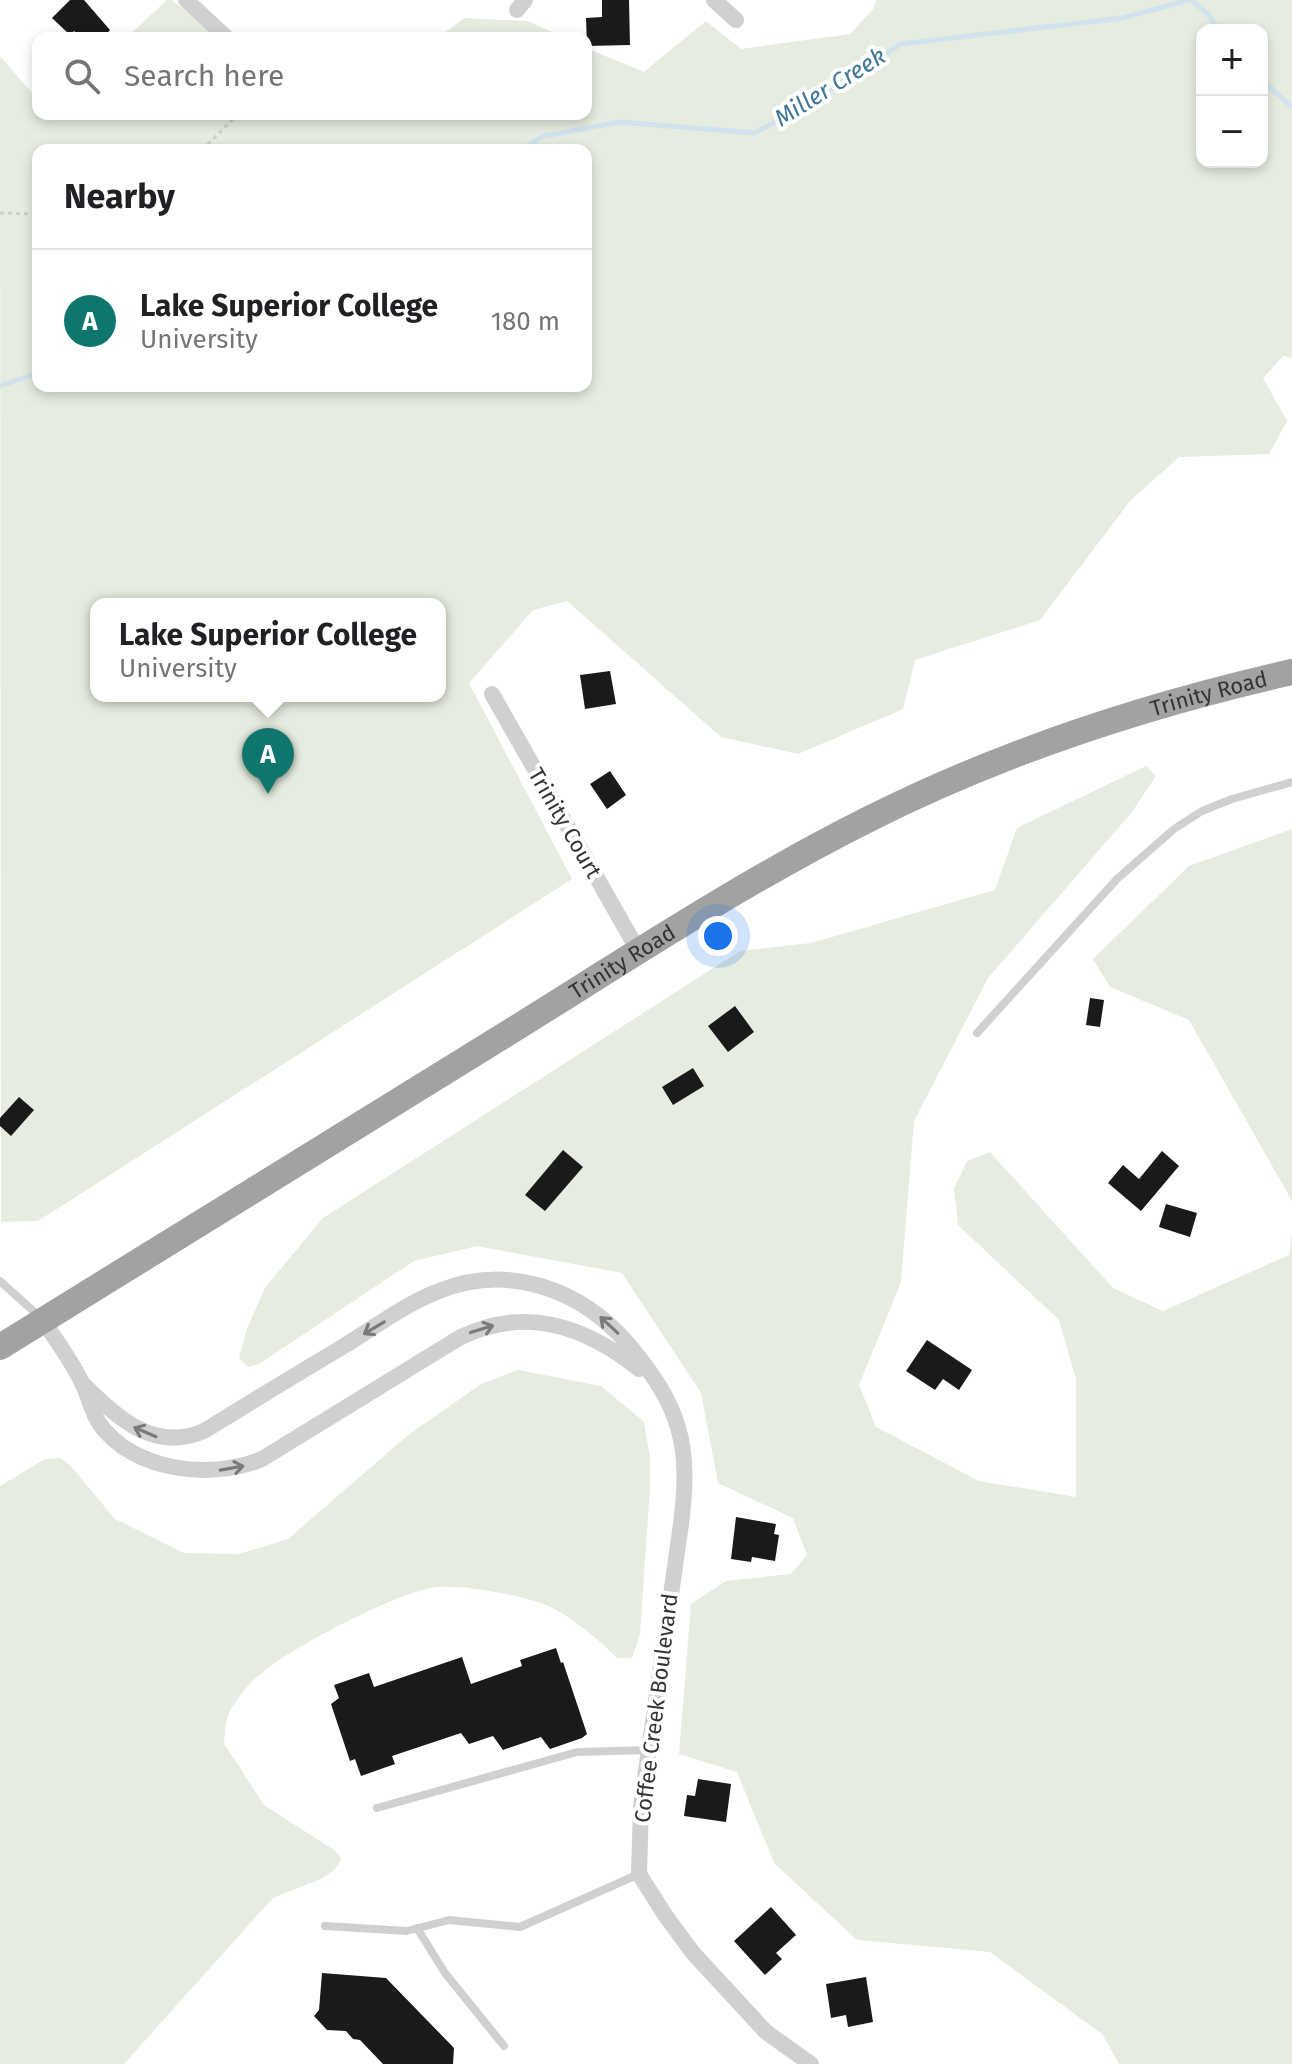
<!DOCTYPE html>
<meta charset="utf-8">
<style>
:root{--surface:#fff;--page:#f2f2f2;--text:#202124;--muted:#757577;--line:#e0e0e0;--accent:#0f766e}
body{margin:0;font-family:"Fira Sans",sans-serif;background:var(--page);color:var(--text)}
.controls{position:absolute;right:24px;top:24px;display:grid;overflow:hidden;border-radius:16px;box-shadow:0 4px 12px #0003}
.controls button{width:72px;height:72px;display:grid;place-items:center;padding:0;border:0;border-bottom:2px solid var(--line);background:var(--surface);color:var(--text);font:40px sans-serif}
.you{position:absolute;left:718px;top:936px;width:28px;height:28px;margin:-20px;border:6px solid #fff;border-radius:50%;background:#1a73e8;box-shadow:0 0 0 12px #1a73e833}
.badge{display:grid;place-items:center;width:52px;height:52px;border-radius:50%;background:var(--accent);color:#fff;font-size:26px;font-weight:700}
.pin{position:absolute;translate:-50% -66px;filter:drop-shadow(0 2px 4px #0008)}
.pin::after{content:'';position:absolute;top:42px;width:28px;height:24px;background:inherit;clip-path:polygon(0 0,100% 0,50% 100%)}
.popup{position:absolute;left:90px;top:598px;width:356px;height:104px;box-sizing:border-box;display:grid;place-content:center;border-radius:16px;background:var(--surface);filter:drop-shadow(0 2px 6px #0005);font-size:26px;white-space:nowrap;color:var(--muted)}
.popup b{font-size:30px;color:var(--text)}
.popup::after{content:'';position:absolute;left:50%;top:100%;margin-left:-16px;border:16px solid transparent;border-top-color:var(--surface)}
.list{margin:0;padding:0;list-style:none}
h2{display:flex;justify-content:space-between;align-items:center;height:104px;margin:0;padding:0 32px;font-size:34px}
h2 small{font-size:26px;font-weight:400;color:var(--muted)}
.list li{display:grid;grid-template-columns:52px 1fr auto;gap:24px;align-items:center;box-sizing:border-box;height:144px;padding:0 32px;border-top:2px solid var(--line)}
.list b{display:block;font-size:30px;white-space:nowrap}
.list p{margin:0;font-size:26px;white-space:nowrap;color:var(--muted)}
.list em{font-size:26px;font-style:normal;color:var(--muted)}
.icon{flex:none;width:44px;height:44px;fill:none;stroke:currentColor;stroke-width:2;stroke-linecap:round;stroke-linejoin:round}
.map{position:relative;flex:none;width:1292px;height:2064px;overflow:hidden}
.search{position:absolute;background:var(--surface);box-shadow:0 4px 12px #0003;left:32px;top:32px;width:560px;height:88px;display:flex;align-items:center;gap:20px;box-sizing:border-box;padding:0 28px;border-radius:16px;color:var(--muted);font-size:30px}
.panel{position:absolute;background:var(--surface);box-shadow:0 4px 12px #0003;left:32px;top:144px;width:560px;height:248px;border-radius:16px}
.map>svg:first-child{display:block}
.green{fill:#e6ecdf;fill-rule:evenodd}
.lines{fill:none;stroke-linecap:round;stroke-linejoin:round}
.stream{stroke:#cfe2ee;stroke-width:5}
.building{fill:#1a1a1a}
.path{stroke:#cdcdcd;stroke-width:3;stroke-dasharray:4 4;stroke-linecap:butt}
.service{stroke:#d0d0d0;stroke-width:8}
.minor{stroke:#d0d0d0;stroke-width:16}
.trunk{stroke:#a2a2a2;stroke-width:26}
.oneway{stroke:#7a7a7a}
.labels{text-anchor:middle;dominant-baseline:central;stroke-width:8;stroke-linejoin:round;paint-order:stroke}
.street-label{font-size:22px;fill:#333;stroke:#fff}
.water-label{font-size:24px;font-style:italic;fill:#3f7597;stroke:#fff}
</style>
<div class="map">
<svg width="1292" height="2064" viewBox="0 0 1292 2064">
<rect width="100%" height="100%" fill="#fff"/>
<!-- green -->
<g class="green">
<path d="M167,0h5l47,38h-93z"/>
<path d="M876,0h416v358l-9,-2 -20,22 24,43 -18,33 -90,3 -49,44 -90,119 -125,40 -12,49 -105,45 -77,-17 -154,-136 -34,9 -64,73 103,196 -534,342 -37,1 -1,-1166 38,44v14h548v-66l58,24 62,-51 35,28 109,-15 24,-26zM1202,30h60v132h-60zM38,150h548v236h-548zM96,604h344v92h-344z"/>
<path d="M464,18l64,3 37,17h-127z"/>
<path d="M1146,766l10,10 -24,36 -144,166 -74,143 -13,161 -42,103 17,42 103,54 97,16v-118l-17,-59 -101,-95 -4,-37 13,-27 23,-9 123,136 50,23 126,-56 3,-21v830h-173l-17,-30 -112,-82 -133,-12 -83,-77 -37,-91 -58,-18 12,-150 35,-23 65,-7 16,-19 -14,-37 -75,-35 -17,-90 -79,-120 -145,-27 -63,15 -155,103 -11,3 -9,-9 7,-27 19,-43 58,-70 417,-267 71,-8 184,-53 22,-62z"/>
<path d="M1292,829v372l-103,-181 -79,-33 -17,-28 96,-93z"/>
<path d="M518,1370l83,16 43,36 6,36v31l-10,145 -8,24h-15c-19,-19 -38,-35 -62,-49 -23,-13 -91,-24 -118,-22 -39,4 -149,62 -179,89 -10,8 -20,22 -27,33 -6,9 -6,24 -7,35l40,61 70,45 7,8c-7,25 -50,28 -71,43l-146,163h-124v-578l45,-27 15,-1 10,7 45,54 69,34 55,1 49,-15 119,-103 74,-52z"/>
</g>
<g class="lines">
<!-- stream -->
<g class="stream">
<path d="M1192,0l15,13 12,17"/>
<path d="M1262,80l30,27"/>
<path d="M522,150l19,-13 78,-15 136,11 55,-31 91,-58 222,-26 65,-18"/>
<path d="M0,386l38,-13"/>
</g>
</g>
<!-- building -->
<g class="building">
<path d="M70,0h14l26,30 -7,8h-21l-8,-7 -4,4 -18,-17z"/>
<path d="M602,0h27l1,45 -43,1 -1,-28 16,-1z"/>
<path d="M610,671l6,33 -31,5 -5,-34z"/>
<path d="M610,771l16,24 -19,14 -17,-25z"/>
<path d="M1090,998l14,2 -4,27 -14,-2z"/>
<path d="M735,1006l19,26 -26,20 -20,-26z"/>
<path d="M693,1068l11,18 -31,19 -11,-18z"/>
<path d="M19,1097l15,13 -23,26 -11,-10v-8z"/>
<path d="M563,1150l20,17 -38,44 -20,-16z"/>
<path d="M1162,1151l17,15 -38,45 -33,-28 15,-18 16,14z"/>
<path d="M1166,1204l31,9 -7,24 -31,-10z"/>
<path d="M927,1340l45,30 -13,20 -16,-11 -8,11 -29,-19z"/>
<path d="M736,1517l40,7 -2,10 5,1 -4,26 -23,-4 -1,5 -20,-3z"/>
<path d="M556,1648l5,15 2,-1 24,72 -5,4 -32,11 -9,-12 -38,13 -10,-14 -24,8 -8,-11 -69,23 3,8 -34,12 -6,-17 -5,2 -19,-57 8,-6 -5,-13 35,-12 5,14 88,-30 9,27 51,-18 -2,-6z"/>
<path d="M698,1779l33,5 -5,38 -42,-6 3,-21 8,1z"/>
<path d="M771,1907l25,28 -20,18 6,6 -17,16 -31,-34z"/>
<path d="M322,1973l64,5 68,70 -1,16h-70l-23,-24 -7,-1 -7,-8 -19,-1 -13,-14 5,-6z"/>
<path d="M866,1977l7,45 -25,5 -2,-12 -15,3 -5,-34z"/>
</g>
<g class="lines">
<!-- path -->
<g class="path">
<path d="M202,150l36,-36"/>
<path d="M0,213l38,1"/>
</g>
<!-- service -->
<g class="service">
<path d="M977,1033l140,-154 57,-50 28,-18 30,-12 60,-17"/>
<path d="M0,1281l41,37"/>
<path d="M377,1808l200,-56 71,-2"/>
<path d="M325,1926l82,5 42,-11 71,7 119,-53"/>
<path d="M417,1928l28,45 59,73"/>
</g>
<!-- minor -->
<g class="minor">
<path d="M186,0l41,38"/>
<path d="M714,0l22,20"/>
<path d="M517,10l8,-10"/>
<path d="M492,694l147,258"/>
<path d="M43,1320c13,21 29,41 39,63 7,13 9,28 17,40 34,49 113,57 163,36l197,-121c66,-33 126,-12 180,31"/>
<path d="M82,1383c35,34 71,70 122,48 47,-29 93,-57 140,-85 31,-19 61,-42 95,-55 70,-28 142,-2 190,54 52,62 62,100 52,179l-40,282 -2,68 26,41 28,38 73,79 45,32"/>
</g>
<!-- trunk -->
<path class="trunk" id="s1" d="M0,1347c165,-102 330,-204 495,-306 123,-76 244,-157 374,-222 133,-67 277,-114 423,-147"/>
</g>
<!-- one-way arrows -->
<defs><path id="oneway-shaft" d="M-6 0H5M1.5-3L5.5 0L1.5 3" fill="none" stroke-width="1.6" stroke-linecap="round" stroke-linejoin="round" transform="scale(2)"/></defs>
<g class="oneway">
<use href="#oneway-shaft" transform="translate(609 1325) rotate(-137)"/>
<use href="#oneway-shaft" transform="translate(374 1328) rotate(149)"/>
<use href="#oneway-shaft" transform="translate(482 1329) rotate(-17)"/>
<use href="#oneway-shaft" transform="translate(145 1432) rotate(-157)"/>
<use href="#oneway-shaft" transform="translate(232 1468) rotate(-10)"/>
</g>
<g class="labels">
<!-- street labels -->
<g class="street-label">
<text stroke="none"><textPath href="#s1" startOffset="1380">Trinity Road</textPath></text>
<text transform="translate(565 823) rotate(60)">Trinity Court</text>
<text stroke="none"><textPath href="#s1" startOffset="732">Trinity Road</textPath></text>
<text transform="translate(656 1708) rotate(-83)">Coffee Creek Boulevard</text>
</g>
<!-- water labels -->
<g class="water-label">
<text transform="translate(830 87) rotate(-32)">Miller Creek</text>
</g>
</g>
</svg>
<div class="controls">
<button>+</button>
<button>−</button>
</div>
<div class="you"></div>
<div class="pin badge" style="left:268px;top:794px">A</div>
<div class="popup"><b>Lake Superior College</b>University</div>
<div class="search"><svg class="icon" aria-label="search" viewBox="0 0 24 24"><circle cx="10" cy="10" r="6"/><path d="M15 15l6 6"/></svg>Search here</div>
<section class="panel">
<h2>Nearby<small></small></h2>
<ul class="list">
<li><span class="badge">A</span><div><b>Lake Superior College</b><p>University</p></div><em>180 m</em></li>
</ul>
</section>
</div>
